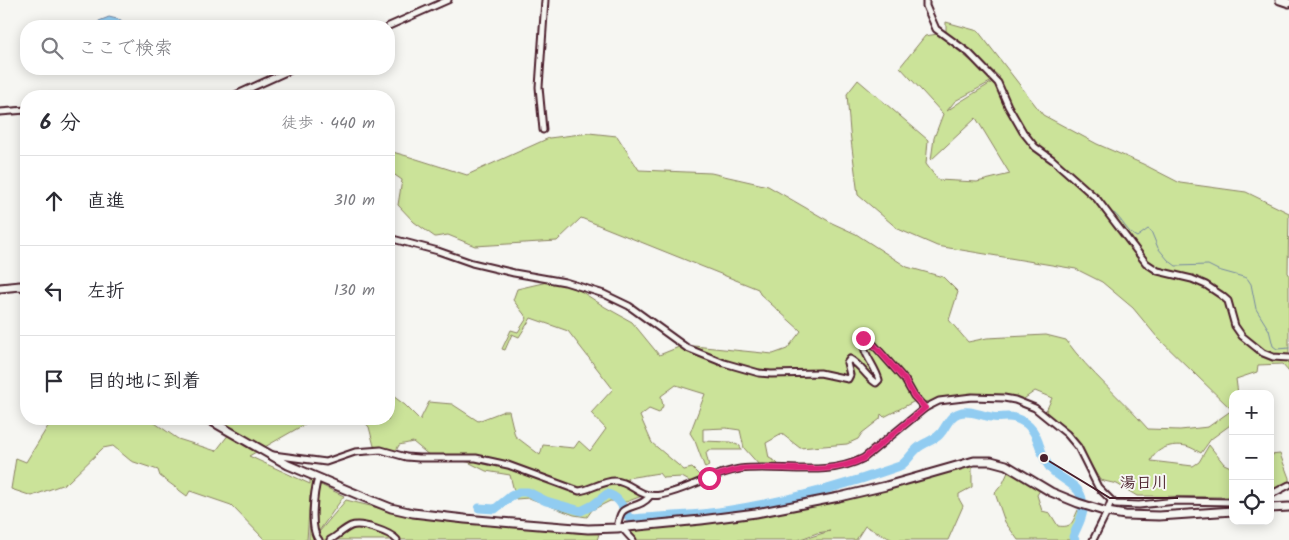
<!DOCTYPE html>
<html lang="ja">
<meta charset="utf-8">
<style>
:root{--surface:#fff;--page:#f2f2f3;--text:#2b2b33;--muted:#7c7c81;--line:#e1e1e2}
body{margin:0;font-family:Kalam,"Klee One",sans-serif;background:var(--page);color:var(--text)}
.controls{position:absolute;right:15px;bottom:15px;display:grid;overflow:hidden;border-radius:10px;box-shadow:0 2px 12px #0003}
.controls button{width:45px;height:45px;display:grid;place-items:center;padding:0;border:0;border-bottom:1px solid var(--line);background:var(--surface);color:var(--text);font:25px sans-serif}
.stop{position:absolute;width:15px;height:15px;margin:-11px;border:4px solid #db2777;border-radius:50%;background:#fff}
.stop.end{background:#db2777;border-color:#fff;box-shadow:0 1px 5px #0008}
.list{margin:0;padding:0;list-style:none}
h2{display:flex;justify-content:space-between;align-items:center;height:65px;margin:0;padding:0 20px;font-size:21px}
h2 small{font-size:16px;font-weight:400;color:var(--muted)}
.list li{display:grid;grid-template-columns:32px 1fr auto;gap:15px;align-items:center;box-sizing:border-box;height:90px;padding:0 20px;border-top:1px solid var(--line)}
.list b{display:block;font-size:19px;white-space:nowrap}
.list em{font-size:16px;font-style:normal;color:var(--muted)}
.icon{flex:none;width:28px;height:28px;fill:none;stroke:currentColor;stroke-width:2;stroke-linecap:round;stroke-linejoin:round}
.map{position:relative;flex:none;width:1289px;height:540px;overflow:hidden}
.search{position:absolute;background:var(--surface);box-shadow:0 2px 12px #0003;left:20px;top:20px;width:375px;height:55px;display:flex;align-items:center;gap:12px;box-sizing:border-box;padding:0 18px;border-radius:20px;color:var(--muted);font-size:19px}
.panel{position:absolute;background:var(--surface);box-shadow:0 2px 12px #0003;left:20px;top:90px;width:375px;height:335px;border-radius:20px}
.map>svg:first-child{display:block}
.green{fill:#cbe399;stroke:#8a8162}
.water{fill:#91ccf1;stroke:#7587a2}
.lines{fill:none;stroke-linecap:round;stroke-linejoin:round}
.stream{stroke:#7587a2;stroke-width:1}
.river{stroke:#91ccf1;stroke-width:9}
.street-casing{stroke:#4a1f2b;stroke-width:9}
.secondary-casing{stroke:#4a1f2b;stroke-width:11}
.street{stroke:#f6f6f2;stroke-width:5}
.secondary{stroke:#f6f6f2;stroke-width:7}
.route{stroke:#db2777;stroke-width:6}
.leader{fill:none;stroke:#4a1f2b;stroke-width:2}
.callout-dot{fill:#4a1f2b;stroke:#f6f6f2;stroke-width:2}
.callout-label{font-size:16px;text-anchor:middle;font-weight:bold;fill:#4a1f2b;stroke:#f6f6f2;stroke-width:4;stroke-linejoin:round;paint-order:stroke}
</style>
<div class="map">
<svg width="1289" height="540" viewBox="0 0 1289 540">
<rect width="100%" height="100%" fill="#f6f6f2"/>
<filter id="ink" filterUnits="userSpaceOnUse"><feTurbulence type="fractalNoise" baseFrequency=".02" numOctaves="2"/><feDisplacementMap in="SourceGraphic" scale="10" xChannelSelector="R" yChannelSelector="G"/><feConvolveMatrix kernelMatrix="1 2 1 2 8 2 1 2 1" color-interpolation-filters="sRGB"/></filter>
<g filter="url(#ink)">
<!-- green -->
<g class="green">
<path d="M946,22l32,9 65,84 54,29 46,20 37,19 66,9 43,21 -1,60 1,1v98l-7,-8 -24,1 -1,7 -21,7 2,15h-5v29l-22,16 -10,14c-4,-2 -10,-6 -15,-7 -14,-3 -30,2 -35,15l42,5 6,-4 10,-17 15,19 9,4v29l-96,-1 -20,-12 -17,-4c-17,-29 -29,-46 -55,-67l7,-15 -17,-7 -14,10 -44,-5 -42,6 -20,-1 -31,16 -3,-3 -1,5 -18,14 -4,6 -11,5 -47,4 -18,-14 -16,9 3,15 6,3 5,5h-20l-16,-18 -4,-18 -14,-2 -23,1v12l27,1 10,4 1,4h-33l-2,3 3,13 -4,2 -10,-27 -5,-8 15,-39 -29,-9 -15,11 2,10 -4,7 -10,-4 -9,7 12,27 32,27 8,-2 9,9 -8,6 -11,-6 -19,1 -4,-5 -32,5 7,14 8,4 -16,6 -16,-1 -18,9 -5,7 -13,-2 -45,-17 -13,1 -6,-24 -24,-4 -18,-9 -38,-6 -17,-14 -14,3 -3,6 -22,-5 -5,-19 -7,-8h27v-26l16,12 15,15 9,-18 23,2 26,17 26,-10h5l6,25 25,19 3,-10 31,3 5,-7 11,10 16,-22 -15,-16 22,-24 -45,-58 -37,-13 -12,19 -7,-3 -7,16 -3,-1 9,-19 7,2 9,-14 -14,-18 4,-11 30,-7 26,4 32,21 27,15 27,33 25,-10 89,9 14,-5 14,-18 -41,-37 -2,-5 -177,-71 -24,23 -82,5 -27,-11 -13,2 -21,-15 -16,-17 4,-25 -13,-9v-20l18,5 60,19 82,-37 40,-5 28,3 22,34 72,3 57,13 64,37 24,11 51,33 36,10 15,15 -9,28 19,22 19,-4 59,-3 20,5c24,33 55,58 82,89l32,1 28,-3 24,-17 -75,-73 -24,-29 -31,-26 -26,-13 -139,-23 -39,-17 -40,-34 -8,-63 -3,-38 11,-14 70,60 -2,24 12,16 39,2 33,-8 -34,-56 -45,42 3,-22 9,-24 -43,-47 25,-31 13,-2 56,46 -39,21 -8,10c17,-13 36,-22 53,-34l-54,-44z"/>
<path d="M54,419h95l29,20 38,12 13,-17 3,-6 -11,-9h72l14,4 -58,33 61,28v-4l34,16 -30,42 32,-38 73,18 159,15 21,1 -2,6h-288l1,-44 -3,44h-42l-34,-35 -41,-14 -3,5 -27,-20 -2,-6 -27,-9 -18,-15 -10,2 -36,35 -35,13 -21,-7 5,-31 10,4 24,-39z"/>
<path d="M1280,454l9,24v5l-19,7v-35z"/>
<path d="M972,466v21l-13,7v5l4,7 -15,34h-55l-28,-14 -9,14h-55l29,-9 -13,2 -19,7h-162l-8,-8 113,-15z"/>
<path d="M1009,470l31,20 -3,5 5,16 8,2 8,13c15,2 14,-4 20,-16l1,5 -6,25h-55l-13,-18 -10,-29 8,-10z"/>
</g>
<!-- water -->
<path class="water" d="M109,17l12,3 5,6h-31l4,-5z"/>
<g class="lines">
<!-- stream -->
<path class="stream" d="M1114,213c8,6 13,20 23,24l11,-8 3,2 7,17 10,12 8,6 32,-1 10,5 29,8 4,6 5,25 13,21 4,16 4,3 12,-1"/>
<!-- river -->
<path class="river" d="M479,508l16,1 16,-13 8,-4h9l18,9 35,10 12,-6 14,-11c13,3 16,14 22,24l5,1c28,-3 57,-3 85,-7 62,-9 122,-25 181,-46 8,-5 11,-13 19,-19 6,-5 14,-6 20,-12 7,-6 9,-19 20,-22 11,-4 22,3 33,4 8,2 15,-2 23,1 28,9 21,35 36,51 13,14 33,15 32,40 0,9 -7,19 -10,28l2,3"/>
<!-- street casing -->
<g class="street-casing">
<g id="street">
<path d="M926,0v6l10,23 33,24 29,30 10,23 15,26 12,15 18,13 44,39 49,64 12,8 34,8 14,6 15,10 7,6 7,25 7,10 21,17 10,4 16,1"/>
<path d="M389,26l59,-26"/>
<path d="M233,96l60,-27"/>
<path d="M0,112l26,-2"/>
<path d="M543,130l-4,-43 6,-87"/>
<path d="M389,238l49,13 34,12 42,10 51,9 39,12 25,12 58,42 37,15 35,10 12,1 49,-1 28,6 2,-4 -3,-12 3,-4c11,6 16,18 26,24l3,-3c-4,-15 -17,-26 -16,-42l3,-2 39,44 9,16 11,12"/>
<path d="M273,455l53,7 29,-10 26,-2 25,7 13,1h57l32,7 71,26c12,-1 23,-10 36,-10 18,1 23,18 46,14 27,-5 51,-22 79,-26 40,-5 86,9 124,-11l61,-50 14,-7 33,-4 32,1 11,2 20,8 32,26 11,13 20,40 17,17 24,1 37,-4 57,1"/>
<path d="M318,478c-4,13 -9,52 1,62"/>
<path d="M1270,495l19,-10"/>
<path d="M617,528c1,-5 2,-12 5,-16 6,-7 20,-5 28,-16"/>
<path d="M622,528l11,12"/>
<path d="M330,540c7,-4 14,-11 21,-14 10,-4 39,6 46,14"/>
<path d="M1093,540l14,-28 4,-11"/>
</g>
</g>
<!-- secondary casing -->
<g class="secondary-casing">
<g id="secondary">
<path d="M1280,0l9,3"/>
<path d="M0,288l20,-2 6,2"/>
<path d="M208,419l80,46 78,33 25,10 22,5 52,6 123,10 29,-1 84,-8 55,-7 83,-16 47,-11 88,-25h17l15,4 45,27 27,11 29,9 18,3 34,1 74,-5"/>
<path d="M1270,508l19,-1"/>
</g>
</g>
<!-- street -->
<use href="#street" class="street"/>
<!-- secondary -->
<use href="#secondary" class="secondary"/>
</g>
</g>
<g class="lines" filter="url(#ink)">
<!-- route -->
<path class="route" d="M709,478c10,-3 20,-7 31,-9 40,-5 86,9 124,-11l61,-50 -11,-12 -9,-16 -39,-44 -3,2"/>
</g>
<!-- callouts -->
<path class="leader" d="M1044 458L1110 498H1178"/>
<circle class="callout-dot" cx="1044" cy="458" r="5"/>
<g class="callout-label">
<text x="1144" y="488">湯日川</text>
</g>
</svg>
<div class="controls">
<button>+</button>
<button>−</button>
<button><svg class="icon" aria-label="locate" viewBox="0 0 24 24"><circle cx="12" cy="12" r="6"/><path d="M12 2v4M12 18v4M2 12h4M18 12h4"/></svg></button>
</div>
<div class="stop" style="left:709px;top:478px"></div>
<div class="stop end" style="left:863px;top:338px"></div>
<div class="search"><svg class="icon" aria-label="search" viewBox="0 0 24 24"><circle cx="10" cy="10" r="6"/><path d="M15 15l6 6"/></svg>ここで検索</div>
<section class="panel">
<h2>6 分<small>徒歩 · 440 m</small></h2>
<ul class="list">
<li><svg class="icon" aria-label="ahead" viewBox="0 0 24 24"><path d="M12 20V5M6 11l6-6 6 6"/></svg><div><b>直進</b></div><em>310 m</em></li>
<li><svg class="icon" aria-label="left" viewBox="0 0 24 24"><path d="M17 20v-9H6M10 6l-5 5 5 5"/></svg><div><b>左折</b></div><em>130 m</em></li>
<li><svg class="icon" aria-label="arrive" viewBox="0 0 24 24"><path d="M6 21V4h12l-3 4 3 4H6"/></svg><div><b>目的地に到着</b></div></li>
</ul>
</section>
</div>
